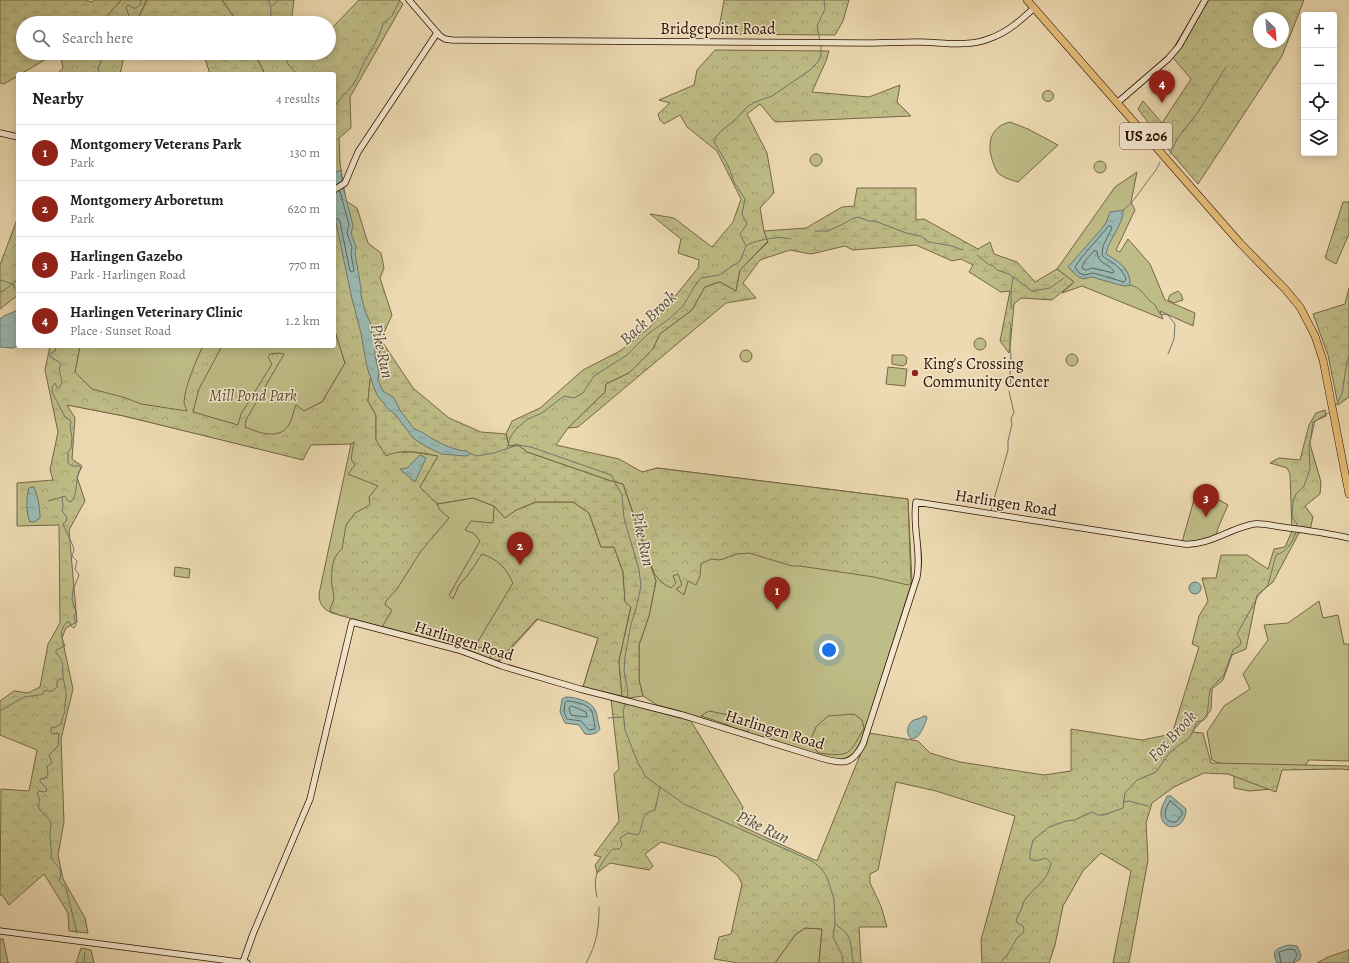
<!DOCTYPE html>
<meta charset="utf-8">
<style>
:root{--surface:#fff;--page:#f2f2f2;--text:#202124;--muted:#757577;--line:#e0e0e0;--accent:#8f2418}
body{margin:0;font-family:Alegreya,serif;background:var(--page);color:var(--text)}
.controls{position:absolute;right:12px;top:12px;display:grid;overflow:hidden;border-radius:4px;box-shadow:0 2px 10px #0003}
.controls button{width:36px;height:36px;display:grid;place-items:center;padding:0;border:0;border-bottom:1px solid var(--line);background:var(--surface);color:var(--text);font:20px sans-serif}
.compass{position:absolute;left:1253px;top:12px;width:36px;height:36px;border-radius:50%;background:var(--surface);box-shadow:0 2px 10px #0003;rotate:154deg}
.you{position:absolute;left:829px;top:650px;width:14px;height:14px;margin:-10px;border:3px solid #fff;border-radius:50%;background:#1a73e8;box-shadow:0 0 0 6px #1a73e833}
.badge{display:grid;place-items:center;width:26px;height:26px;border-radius:50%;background:var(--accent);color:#fff;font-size:13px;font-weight:700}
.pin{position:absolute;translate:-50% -33px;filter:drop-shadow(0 1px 2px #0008)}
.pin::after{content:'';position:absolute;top:21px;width:14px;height:12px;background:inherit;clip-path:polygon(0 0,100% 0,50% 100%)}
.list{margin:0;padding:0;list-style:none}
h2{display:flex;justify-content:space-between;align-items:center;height:52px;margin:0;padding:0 16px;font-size:17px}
h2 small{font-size:13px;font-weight:400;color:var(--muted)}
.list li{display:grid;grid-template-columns:26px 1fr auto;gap:12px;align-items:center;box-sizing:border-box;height:56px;padding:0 16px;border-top:1px solid var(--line)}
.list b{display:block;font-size:15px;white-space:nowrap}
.list p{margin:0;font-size:13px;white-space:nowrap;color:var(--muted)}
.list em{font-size:13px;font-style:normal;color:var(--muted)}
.icon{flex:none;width:22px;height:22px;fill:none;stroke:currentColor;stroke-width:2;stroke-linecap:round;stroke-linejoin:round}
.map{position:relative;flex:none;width:1349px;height:963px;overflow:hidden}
.search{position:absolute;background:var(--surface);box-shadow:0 2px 10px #0003;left:16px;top:16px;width:320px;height:44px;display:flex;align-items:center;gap:10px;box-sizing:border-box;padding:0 14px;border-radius:22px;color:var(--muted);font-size:15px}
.panel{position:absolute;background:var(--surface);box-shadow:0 2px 10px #0003;left:16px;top:72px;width:320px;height:276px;border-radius:4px}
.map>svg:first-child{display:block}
.green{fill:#bfbd87;stroke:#766644}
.forest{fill:url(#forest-crowns);stroke:#766644;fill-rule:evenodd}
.wetland{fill:url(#wetland-marsh);stroke:#766644}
.water{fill:url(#water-ripples);stroke:#6e756c}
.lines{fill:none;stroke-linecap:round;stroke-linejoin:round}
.shore{stroke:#63645a;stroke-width:1}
.stream{stroke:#6e756c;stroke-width:1}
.secondary-casing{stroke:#2c0e02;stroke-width:7}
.highway-casing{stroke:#2c0e02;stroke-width:8}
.secondary{stroke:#f3e7cd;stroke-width:5.5}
.highway{stroke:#e6bd79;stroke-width:7}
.poi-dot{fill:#8f2418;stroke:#f3e7cd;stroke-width:1.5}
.labels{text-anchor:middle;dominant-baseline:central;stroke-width:3;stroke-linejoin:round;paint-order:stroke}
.shield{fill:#f3e7cd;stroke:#684f3f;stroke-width:1}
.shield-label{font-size:15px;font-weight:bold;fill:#2c0e02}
.street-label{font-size:16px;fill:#2c0e02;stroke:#f3e7cd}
.poi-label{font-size:16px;fill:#2c0e02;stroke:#f3e7cd;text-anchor:start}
.park-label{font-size:16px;font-style:italic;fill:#5f4b31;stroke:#f3e7cd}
.water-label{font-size:17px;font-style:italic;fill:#524a40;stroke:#f3e7cd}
</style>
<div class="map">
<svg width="1349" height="963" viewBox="0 0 1349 963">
<defs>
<pattern id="forest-crowns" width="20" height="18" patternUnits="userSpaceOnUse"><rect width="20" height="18" fill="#bfbd87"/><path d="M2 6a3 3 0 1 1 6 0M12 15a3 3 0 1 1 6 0" fill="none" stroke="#a4a173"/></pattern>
<pattern id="wetland-marsh" width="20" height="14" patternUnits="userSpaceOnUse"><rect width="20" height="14" fill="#bfbd87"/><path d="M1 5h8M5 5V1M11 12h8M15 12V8" fill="none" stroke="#a4a173"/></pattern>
<pattern id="water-ripples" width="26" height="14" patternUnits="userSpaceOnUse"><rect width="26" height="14" fill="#9abab3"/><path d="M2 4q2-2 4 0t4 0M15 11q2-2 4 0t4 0" fill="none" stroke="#859f98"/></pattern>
</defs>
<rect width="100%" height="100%" fill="#eddab2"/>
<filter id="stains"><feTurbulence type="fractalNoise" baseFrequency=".005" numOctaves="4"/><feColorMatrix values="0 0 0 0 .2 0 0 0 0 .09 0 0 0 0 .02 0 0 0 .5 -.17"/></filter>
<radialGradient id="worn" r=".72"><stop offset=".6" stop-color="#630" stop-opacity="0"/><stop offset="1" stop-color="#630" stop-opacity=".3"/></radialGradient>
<!-- green -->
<g class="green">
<circle cx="1048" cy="96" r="5.5"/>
<path d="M1010,122l18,7 30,16 -40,37c-7,-2 -14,-4 -20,-9 -2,-2 -3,-6 -4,-8 -8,-19 -5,-38 16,-43z"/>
<circle cx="816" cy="160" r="6"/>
<circle cx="1100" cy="167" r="6"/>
<path d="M1137,172l-6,30 4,8 -19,40 4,2 8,-13 22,25 15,36 30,13 -2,13 -33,-15 3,8 -81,-33 -20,7 12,-11 -17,-13 58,-82z"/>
<path d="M1178,291l3,3 2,6 -9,3 -6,-3 2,-5z"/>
<path d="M334,328l11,35 -23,39 -18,9 -28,42 -152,-37 -56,-11 12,-59h254z"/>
<circle cx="980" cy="344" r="6"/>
<circle cx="746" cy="356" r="6"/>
<circle cx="1072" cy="360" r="6"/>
<path d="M892,355h12l3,3 -1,6 -3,2 -11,-2z"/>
<path d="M888,367l19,2 -2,17 -19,-2z"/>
<path d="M363,437l74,67 36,-6 21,8 125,155 3,35 -39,-9 15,-49 -60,-19 -40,44 -31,-14 -135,-36c-9,-4 -13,-9 -13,-19l32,-150z"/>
<path d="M657,468l251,31 4,82 -49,157 -10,16 -11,6 -9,-1 -39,-11 -107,-35 -30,-8 -14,-9 -4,-16v-35l10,-29 7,-35 -33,-97z"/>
<path d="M1199,488l29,17 -10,23 -2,7 -16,6 -18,1 15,-53z"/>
<path d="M175,567l15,2 -1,9 -15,-2z"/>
<path d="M1319,601l4,17 15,-3 6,29h5v117l-40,-1 -5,7 -27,1 -5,21 -23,2 -15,-3v-14l-7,-8 -15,-6 -5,-28 17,-26 26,-17 -7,-15 25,-34 -4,-15 24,-2z"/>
<path d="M805,928l17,1 -3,34h-44l20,-28z"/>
</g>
<!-- forest -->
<g class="forest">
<path d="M121,0h26l-11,23h-35z"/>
<path d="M222,0h72l-3,23h-53z"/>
<path d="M359,0h40l4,4 -53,93 1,31 -12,10 1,25 6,38 11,7 11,35 13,10 3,15 -4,10 12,37 -9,20v8l-13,37 -2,21 8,14v25l19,12h17l27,4 -19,31 17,17 3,6 9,8 -28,33 -24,38 -11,12 -1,4 7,5 -10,17 -43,-12 -9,-4c0,-5 3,-7 4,-12 0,-3 -1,-9 -2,-12 -1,-13 -1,-30 10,-38l4,-24 9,-12 15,-8 -1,-8 9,-11 -30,-12 7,-9 -4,-6 3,-17 -3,2 -40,1 -8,15 -179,-44 -57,-11 8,13 -3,41 10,7 -5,11 8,24 -16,29 8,92 -11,6 -4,10 11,51 -12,50 3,83 -6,33 5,24 22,39 3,15 -19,-2 -1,-18 -24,-39 -35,31 -7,-10h-2l1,-106 28,2 8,-41 -37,-15v-34l14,-10 14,2 12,-6 8,-43 12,-21 -1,-98 -42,1v-43l36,-3 -3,-10 8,-38 -13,-62 5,-24h30l-5,26 17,17 34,9 15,6 46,7c-1,-3 -3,-6 -3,-9 1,-16 12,-41 19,-56h19l-23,43 -6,23 45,13 3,-11 31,-50 -4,-7 2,-3 9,-1 5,1 -38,66 -1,7c14,6 36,14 45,-4 3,-5 3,-12 6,-18l8,6 18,-9 23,-39 -11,-35v-254h-69l-11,-21h49l2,4 4,-4h20v-22z"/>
<path d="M724,0h125l-6,21 -8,14 -117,-1z"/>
<path d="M1202,0h102l-22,56 -84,128 -43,-50 1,-1 -18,-24 5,-8 19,22 29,-44 -21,-25zM1259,18h24v24h-24z"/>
<path d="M715,50l114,1 -3,10 -14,31 57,5 31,-12 -3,17 14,14 -136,6 -15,-18 -13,10 20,39 7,40 -14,15 4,23 4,10 -28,29 -4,21 -16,-9 -15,5 -13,23 -32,24 -7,15 -24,24 -23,11 -1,8 -37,36 -12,17 63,14 23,13 15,-4 251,31 3,84 -3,2 -34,-8 -74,-11h-8l-43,-13 -12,1 -17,6 -9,-1 -10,5 -1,12 -4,9 -8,-4 -4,14 -8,-6 6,-4 -4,-11 -5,2 3,7 -5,5 -10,-6 -7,-9 -31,-89 -12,-3 -84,-29 -9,-7 -9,1 -3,-12 6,-13 28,-13 43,-38 37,-19 30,-24 48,-59 1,-8 -21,-7 3,-14 -31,-25 24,4 38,29 21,-25 8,-23 -24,-48 -30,-24 -7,-12 -16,9 -4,-4 -2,-6 12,-11 -11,-3 35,-15 3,-15z"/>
<path d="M60,53h65l-5,21h-63l6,-6z"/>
<path d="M1343,202h6v32l-13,30 -11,-6z"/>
<path d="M18,217v78l-18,14v-44z"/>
<path d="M1349,288v109l-11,8 -10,-50 -15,-41 32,-10z"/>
<path d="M1325,410l1,6 -13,6 -3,22 11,38 -1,12 -15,12 8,11 -3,13 -11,3 -26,49 -16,13 -11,54 -14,6 -9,25 -11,9 -1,21 -19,22 11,1 8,30 138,3v4l-8,-1 -59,1 -6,22 -48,-18 -24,-1 -30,14 -22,16 -6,20 2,37 -19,103h-16l18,-92 -30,-18 -18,18 -20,35 -8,39 -6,18h-67l-1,-23 34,-124 -79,-25 -40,-9 -18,88 -8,4v9l11,23 6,21h-28l2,36h-42l3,-34 -17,-1 -10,7 -20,28h-37l-24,-4 5,-22 12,-3 11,-50 -4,-8 -21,-19 -56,-15 -16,12 8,12 -4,4 -39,-7 -13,10 -2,-8 6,-8 -7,-2 25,-34 -5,-47 5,-5 -8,-70 80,22 52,86 -4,18 78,36 52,-128 49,8 12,12 30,9 84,13 27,-4v-42l71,11 30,-6 27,-87 -7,-3 7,-28 9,-15 -6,-23h14l5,-23h26l21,14 6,-20 11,-2 7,-16 -2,-57 -3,-6 -17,-5 9,-5 21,2 9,-35 7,-12z"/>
<path d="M536,502h37l16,11 12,34h13l9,25 2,29 6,5 -12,55 3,35 -39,-9 15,-49 -61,-19 -39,42h-6l-4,-12 -10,-2 -1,-4 36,-60c-8,-16 -14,-23 -31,-29l-14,21 -9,10 -6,14 -4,-4 31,-54 -7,-8 -8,-3 6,-9 22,2 1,-17 11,12 11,-8z"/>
<path d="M709,711l25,5 16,9 -2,7c-17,-4 -31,-12 -47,-16z"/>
<path d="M854,714l8,6 2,8c-15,27 -14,29 -46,25l-8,-12 6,-14 12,-11z"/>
<path d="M0,939h3l5,23 1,1h-9z"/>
<path d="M81,948l10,2 3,13h-18z"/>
<path d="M1349,950v13h-32l11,-6z"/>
</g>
<!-- wetland -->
<g class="wetland">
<path d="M0,0h85l7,2 2,-2h27l-20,23h-78v30h33l-35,21h-3v2l-14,8 -4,-1z"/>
<path d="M147,0h75l16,23h-102z"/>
<path d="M203,53h51l11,21h-55z"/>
<path d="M857,188h59v32l8,-1 54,30 12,-7 4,12 23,8 18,20 22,-13 17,13 -22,18 -31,-2 -7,6 -4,44 -1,5 -9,-12 10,-50 -9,1 -32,-20 4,-7 -12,-6 -9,2 -36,-16 -63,5 -8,-4 -34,8 -21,-4 -30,10 -17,23 13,15 -30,5 -148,124 -10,1 37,-36 1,-8 23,-11 24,-24 7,-15 32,-24 13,-23 15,-5 16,9 4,-21 28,-28 -4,-11 42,-3 36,-21 12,-1z"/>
<path d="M383,343l30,45 36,30 32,14 25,2 3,12 9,-1 9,7 84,29 12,3 33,97 -7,35 -10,29v35l4,16 -13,2 -8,-2 -3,-35 12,-54 -6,-5 -2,-30 -9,-25h-13l-12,-34 -16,-11h-37l-20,8 -11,8 -11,-12 -21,-8 -36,6 -17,-17 18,-31c-17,-3 -35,-8 -52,0l-10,-16v-25l-8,-14 2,-21z"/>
</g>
<!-- water -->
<g class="water">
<path d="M341,170l2,17 10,38 -2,8 5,14 -1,6 6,35v7l4,16 7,15 -1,5 3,8 1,17 4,16 -1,8 5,11 11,7 7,14 2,2 11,15c7,2 11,5 17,9 10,6 25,13 36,13l3,3 -4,2 -25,-2 -16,-8 -12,-8 -18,-24 -7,-5 -11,-14 -4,-10 -6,-18 -6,-34 -9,-34 -18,-86v-40z"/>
<path d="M1123,210c2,11 -15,31 -17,44 12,7 25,15 24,31l-3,1h-4l-31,-9 -9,2 -6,-3 -9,-9 35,-40 3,-4 4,-11z"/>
<path d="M18,310v36l-5,2 -13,-1v-28l4,-3z"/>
<path d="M420,455l6,3 -11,24 -15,-13 7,-1z"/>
<path d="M32,487h2c4,10 6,20 6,31l-6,4h-4c-4,-9 -4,-24 -1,-34z"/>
<circle cx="1195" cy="588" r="6"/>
<path d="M566,697c8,0 26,4 29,13 3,5 2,11 5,19 -3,5 -9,6 -15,5l-6,-9 -14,-2 -5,-11 2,-13z"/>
<path d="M924,716h2l1,2c-3,8 -7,21 -16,21 -5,-5 -4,-13 1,-18 3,-2 8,-2 12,-5z"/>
<path d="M1167,796h4l15,13c0,21 -23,24 -25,6 -1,-7 4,-13 6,-19z"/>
<path d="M1288,945l9,1 4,9 -1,4 -6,4h-17c-6,-13 -1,-14 11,-18z"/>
</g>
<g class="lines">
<!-- shore -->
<g class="shore">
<path d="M334,219h4l2,3 10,49 2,1 2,-1 -3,-17 1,-7 -5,-14 2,-8 -9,-34"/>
<path d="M1109,226h2l1,2 -9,18 -1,9c3,4 7,5 11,8 5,3 11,10 13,16l-2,3 -31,-9 -8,2 -6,-2 -4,-6 7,-10z"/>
<path d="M1094,251h3c1,14 10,11 17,20l-1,2 -20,-5 -7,2 -4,-2c1,-6 8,-13 12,-17z"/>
<path d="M567,701c6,0 21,3 24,9 2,2 4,16 4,19l-6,1 -8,-9 -14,-2 -3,-7 1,-9z"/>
<path d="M572,706l14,6 1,5h-2l-14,-2 -2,-7z"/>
<path d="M1170,801l12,10v4l-6,7c-15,1 -12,-12 -6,-21z"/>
<path d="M1281,963l-2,-11 10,-3 6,1 2,5 -4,8"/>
</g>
<!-- stream -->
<g class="stream">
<path d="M268,0c6,10 1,13 3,23"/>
<path d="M272,6l7,-6"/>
<path d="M118,23l2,-2 2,2"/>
<path d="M127,23l2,-7 -3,-9 3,-2 4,3h3l4,-3 1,-5"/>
<path d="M820,41l-3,-15 8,-17 -1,-9"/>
<path d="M283,53l5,11 9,10"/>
<path d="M100,74l-2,-5 6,-16"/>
<path d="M334,107c6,-9 16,-17 22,-27 3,-6 6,-13 9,-20 7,-11 14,-22 18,-36l3,-2 1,-2 5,-4 8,-16"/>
<path d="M1170,154l7,-15 21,-27 28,-45"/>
<path d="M1123,210c9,-6 15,-16 21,-24 6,-9 12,-14 16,-24"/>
<path d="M815,231h13l13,-6 13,-7 4,-1 11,4h6l31,12 15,3 8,6 23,4 11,4"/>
<path d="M747,245c5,-3 22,-7 28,-7 5,-1 11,0 16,1"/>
<path d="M977,255l11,9 5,2 4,4 12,4 23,17 18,-3 14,-10"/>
<path d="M0,280l13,4 2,5"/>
<path d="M1130,285c10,2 13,9 20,16 0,1 5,3 5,4 2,3 3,6 5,9l8,1 7,9 -1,15 -6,15"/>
<path d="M0,292c7,-2 12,-9 18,-13"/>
<path d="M1011,309v-19l2,-12"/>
<path d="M1009,322l2,3c-1,5 -2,25 0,30l-1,22 1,5 -1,2"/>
<path d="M54,346l2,4 -6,4v3l9,5 2,3 -2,3 3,15 -3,5h-2l-2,-5 -3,4v5l13,25 5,3 1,3 -1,3 2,12 -1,10 -3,4v11l4,3h7l2,2c-7,11 -2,25 -10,34l-3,-1 -3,-5 -3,1 1,10 -1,4 4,5 1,4 -4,4 10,22 1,4 -2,6 5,5 -2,8 4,6 -6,15 -1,10 4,12 -2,4 2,8 -2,4 -2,-1 -3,-5h-2c-8,8 -6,15 -2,24l-9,4v3c9,9 6,13 7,24 1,6 3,12 3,19 0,6 -2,10 -1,16l-2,4 -2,8 -7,4 -2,-1 -1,2v4l3,1 5,-1 -1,13 -9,9 3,8 -5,3 1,8 -2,4 -6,1v3l6,5 1,4 -3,1 -5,-1 -2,2 3,7c-6,12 9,14 11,24 0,3 -1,6 -1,9 0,10 2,16 1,25 7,11 13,9 8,23l7,7 11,45"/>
<path d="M1335,407l7,-13 5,-33 2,-5"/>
<path d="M507,448l3,-10 6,-9 12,-10 14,-6 22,-17 10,2 9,-5 11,-17 33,-21 21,-21 21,-15 14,-13 13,-22 5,-6 18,-3 21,-14 6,-15 -6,-12 7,-10 -5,-10 3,-15 -11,-17 -6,-17 -14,-23 2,-5 6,-7 11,-8 15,-16 7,-4 17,-6 38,-26 8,-8 3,-6v-12"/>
<path d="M469,453l8,3 17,-3 24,-8 13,2 80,28 11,20 2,23 15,52 2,16 -4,19 -6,19 -6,33 -1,14 4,22 -1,6"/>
<path d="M48,501l14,-4"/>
<path d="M991,510l17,-60v-9l4,-17 -1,-6 3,-5 -5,-22"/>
<path d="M1297,527v-3l-5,-7 1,-15 3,-8 8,-8 6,-17 -1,-23 6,-25 15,-9"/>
<path d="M626,702l-3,9 2,19 13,33 8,14 38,27 126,56 10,7 7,10 7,22 1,24 -2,14 9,18 1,8"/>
<path d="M0,711l24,-14 15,-2 4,-1 2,-4 2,1h5l5,-4v-6l3,-2h3"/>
<path d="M608,718l16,-1"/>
<path d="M1123,802l6,-1 19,5"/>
<path d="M597,897c-4,-18 -1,-26 10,-41 5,-7 3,-7 12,-7 5,-4 2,-6 1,-11l8,-5 10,2c5,-6 3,-16 8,-21 2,-2 6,-3 9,-4l5,-23"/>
<path d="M835,923c3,4 9,7 12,11 6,9 3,20 7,29"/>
<path d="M84,963l1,-11"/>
<path d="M586,963c11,-19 13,-35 13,-56"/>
<path d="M1000,963l6,-6 11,-19 6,-5 1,-3 -1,-4 -7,-4c1,-8 7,-12 7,-19 9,-16 25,-20 28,-40l-5,-5 -11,3 -5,-2v-6l3,-13 16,-13 17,-6 9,-1 17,-8 6,3h6l19,-7 2,-15 12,-13 19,-8 14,-20 20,-15 7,-15 7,-2 3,-3 3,-28 14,-14 9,-25 7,-5 1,-4 -4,-7 21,-38 10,-11 8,-30c12,-4 16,-12 20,-23"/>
</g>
<!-- secondary casing -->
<g class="secondary-casing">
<g id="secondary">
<path d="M409,0l31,36 5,3 7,1 410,3c19,0 37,-1 56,-1 25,0 49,6 73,-4 17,-6 30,-18 43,-30"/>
<path d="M1117,103l51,-44 11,-13 26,-46"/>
<path d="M0,133l18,4"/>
<path d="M334,190l11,-7 13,-31 79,-119"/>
<path d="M0,931l247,32"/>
<path d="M243,962l10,-28 57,-135 42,-177 107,28 43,16 78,23 102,26 139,43c21,6 31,8 42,-14l54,-167c5,-27 -5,-48 -1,-75l268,42c25,2 46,-16 70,-20 9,-1 19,2 28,3 23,3 45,6 67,11"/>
</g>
</g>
<!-- highway casing -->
<g class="highway-casing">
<path id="highway" d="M1027,0l213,243 45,46 15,18 15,29 8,24 26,134"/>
</g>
<!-- secondary -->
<use href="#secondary" class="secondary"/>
<!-- highway -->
<use href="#highway" class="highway"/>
</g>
<!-- markers -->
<circle class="poi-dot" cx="915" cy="373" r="4"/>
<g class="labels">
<!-- shield labels -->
<rect class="shield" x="1120" y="123" width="52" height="26" rx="3"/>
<g class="shield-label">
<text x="1146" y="136">US 206</text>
</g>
<!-- street labels -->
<g class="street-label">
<text x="718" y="29">Bridgepoint Road</text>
<text transform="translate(1006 503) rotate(9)">Harlingen Road</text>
<text transform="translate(464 641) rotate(17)">Harlingen Road</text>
<text transform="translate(775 730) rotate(17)">Harlingen Road</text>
</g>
<!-- poi labels -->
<g class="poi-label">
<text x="923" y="364">King's Crossing<tspan x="923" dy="18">Community Center</tspan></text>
</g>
<!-- park labels -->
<g class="park-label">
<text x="253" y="396">Mill Pond Park</text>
</g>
<!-- water labels -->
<g class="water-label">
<text transform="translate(648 318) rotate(-43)">Back Brook</text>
<text transform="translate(382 351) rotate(78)">Pike Run</text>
<text transform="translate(643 539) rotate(78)">Pike Run</text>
<text transform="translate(1172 736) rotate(-47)">Fox Brook</text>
<text transform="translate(763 827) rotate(25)">Pike Run</text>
</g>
</g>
<rect width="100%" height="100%" filter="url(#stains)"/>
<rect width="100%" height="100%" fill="url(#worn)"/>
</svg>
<div class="controls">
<button>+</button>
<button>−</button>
<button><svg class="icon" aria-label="locate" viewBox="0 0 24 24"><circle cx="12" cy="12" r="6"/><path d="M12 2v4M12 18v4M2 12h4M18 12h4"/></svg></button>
<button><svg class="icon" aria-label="layers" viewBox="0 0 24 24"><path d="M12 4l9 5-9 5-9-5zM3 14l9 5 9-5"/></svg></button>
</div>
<svg class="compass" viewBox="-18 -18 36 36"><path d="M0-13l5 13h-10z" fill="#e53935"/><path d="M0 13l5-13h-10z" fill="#757577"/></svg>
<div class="you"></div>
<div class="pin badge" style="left:777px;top:610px">1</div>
<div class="pin badge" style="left:520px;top:565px">2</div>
<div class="pin badge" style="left:1206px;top:517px">3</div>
<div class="pin badge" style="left:1162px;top:103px">4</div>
<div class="search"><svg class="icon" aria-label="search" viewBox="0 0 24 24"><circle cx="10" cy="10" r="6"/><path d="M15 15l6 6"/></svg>Search here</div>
<section class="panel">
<h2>Nearby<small>4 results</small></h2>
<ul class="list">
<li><span class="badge">1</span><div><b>Montgomery Veterans Park</b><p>Park</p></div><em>130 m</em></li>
<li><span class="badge">2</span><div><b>Montgomery Arboretum</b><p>Park</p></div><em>620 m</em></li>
<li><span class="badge">3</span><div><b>Harlingen Gazebo</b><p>Park · Harlingen Road</p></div><em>770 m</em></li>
<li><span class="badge">4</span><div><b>Harlingen Veterinary Clinic</b><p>Place · Sunset Road</p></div><em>1.2 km</em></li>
</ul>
</section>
</div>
